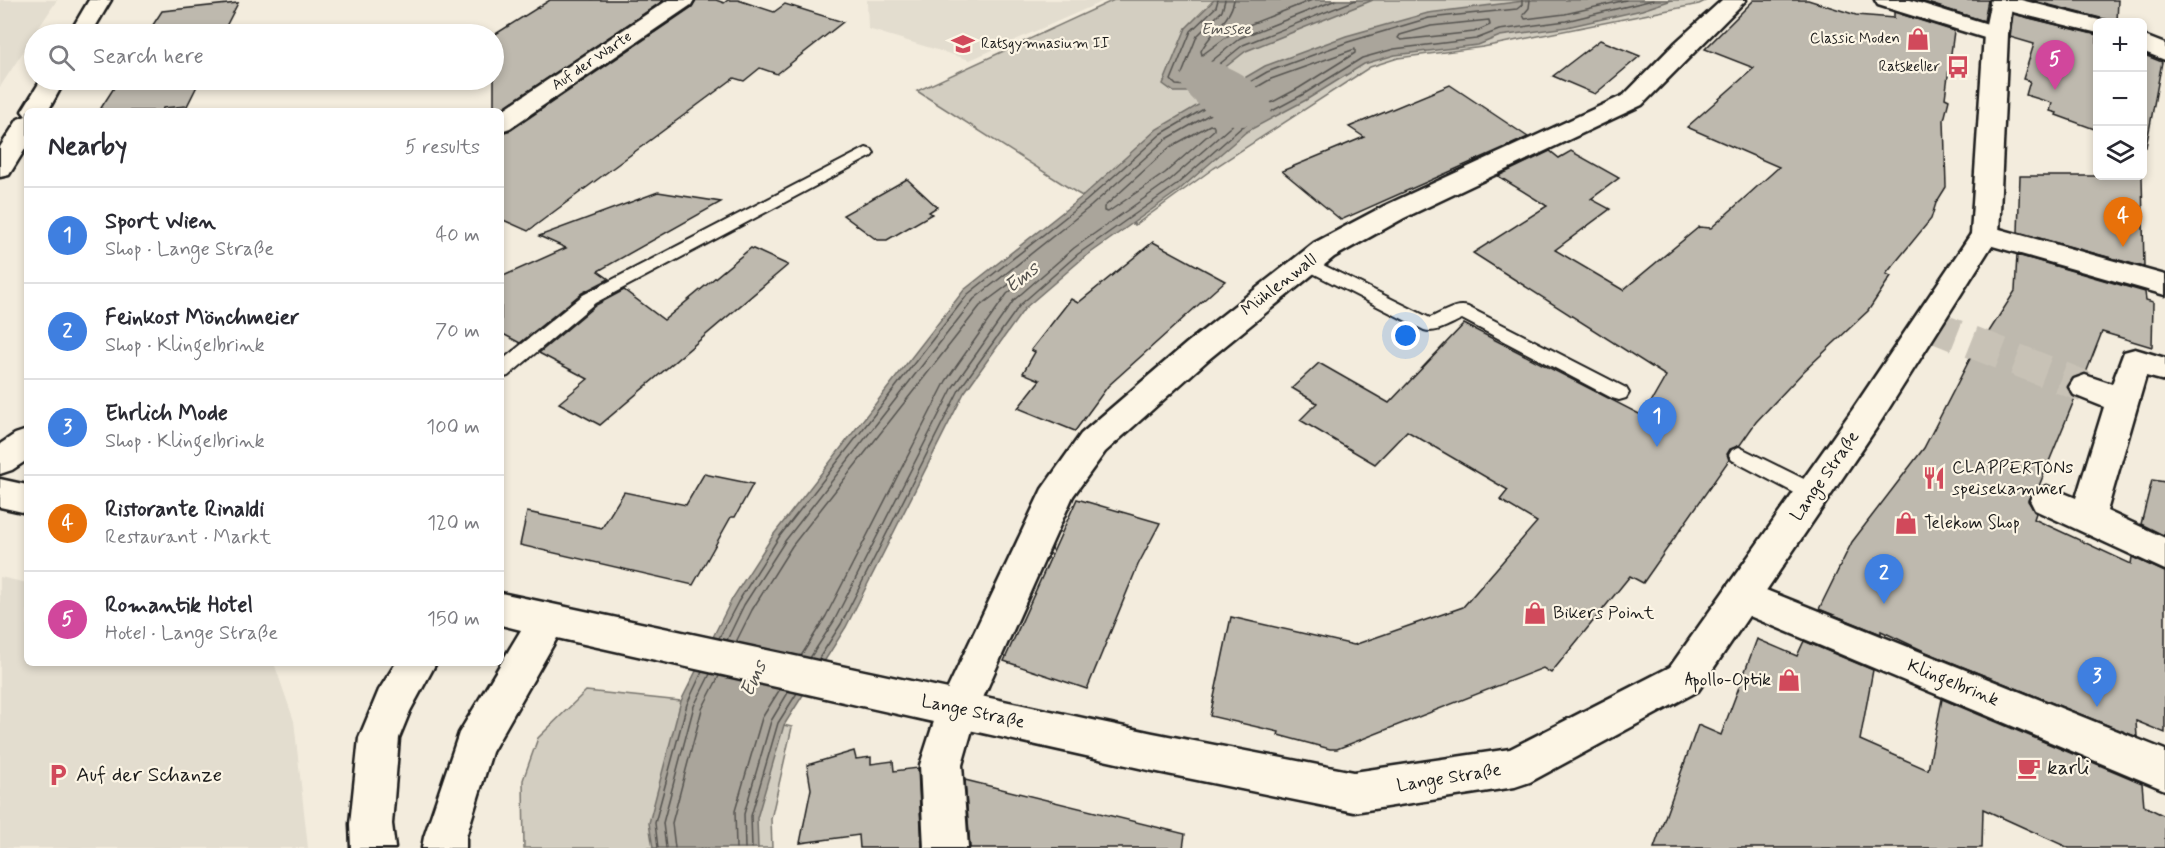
<!DOCTYPE html>
<meta charset="utf-8">
<style>
:root{--surface:#fff;--page:#f7f7f7;--text:#2b2b33;--muted:#7c7c81;--line:#e1e1e2;--accent:#d93025}
body{margin:0;font-family:Mynerve,sans-serif;background:var(--page);color:var(--text)}
.controls{position:absolute;right:18px;top:18px;display:grid;overflow:hidden;border-radius:9px;box-shadow:0 3px 9px #0003}
.controls button{width:54px;height:54px;display:grid;place-items:center;padding:0;border:0;border-bottom:2px solid var(--line);background:var(--surface);color:var(--text);font:30px sans-serif}
.you{position:absolute;left:1406px;top:336px;width:21px;height:21px;margin:-15px;border:4px solid #fff;border-radius:50%;background:#1a73e8;box-shadow:0 0 0 9px #1a73e833}
.badge{display:grid;place-items:center;width:39px;height:39px;border-radius:50%;background:var(--accent);color:#fff;font-size:20px;font-weight:700}
.pin{position:absolute;translate:-50% -50px;filter:drop-shadow(0 2px 3px #0008)}
.pin::after{content:'';position:absolute;top:32px;width:21px;height:18px;background:inherit;clip-path:polygon(0 0,100% 0,50% 100%)}
.list{margin:0;padding:0;list-style:none}
h2{display:flex;justify-content:space-between;align-items:center;height:78px;margin:0;padding:0 24px;font-size:26px}
h2 small{font-size:20px;font-weight:400;color:var(--muted)}
.list li{display:grid;grid-template-columns:39px 1fr auto;gap:18px;align-items:center;box-sizing:border-box;height:96px;padding:0 24px;border-top:2px solid var(--line)}
.list b{display:block;font-size:22px;white-space:nowrap}
.list p{margin:0;font-size:20px;white-space:nowrap;color:var(--muted)}
.list em{font-size:20px;font-style:normal;color:var(--muted)}
.icon{flex:none;width:33px;height:33px;fill:none;stroke:currentColor;stroke-width:2;stroke-linecap:round;stroke-linejoin:round}
.map{position:relative;flex:none;width:2165px;height:848px;overflow:hidden}
.search{position:absolute;background:var(--surface);box-shadow:0 3px 9px #0003;left:24px;top:24px;width:480px;height:66px;display:flex;align-items:center;gap:15px;box-sizing:border-box;padding:0 21px;border-radius:33px;color:var(--muted);font-size:22px}
.panel{position:absolute;background:var(--surface);box-shadow:0 3px 9px #0003;left:24px;top:108px;width:480px;height:558px;border-radius:9px}
.map>svg:first-child{display:block}
.built{fill:#e3ddcf}
.green{fill:#d3cec1;stroke:#78756e;stroke-width:1.5}
.water{fill:#aaa59b;stroke:#716e68;stroke-width:1.5}
.lines{fill:none;stroke-linecap:round;stroke-linejoin:round}
.shore{stroke:#55534f;stroke-width:1.5}
.river{fill:#aaa59b;fill-rule:evenodd}
.building{fill:#beb9ae;stroke:#1c1c1c;stroke-width:1.5}
.street-tunnel{stroke:#c8c2b6;stroke-width:32;stroke-dasharray:32 16;stroke-linecap:butt}
.lane-casing{stroke:#1c1c1c;stroke-width:4}
.street-casing{stroke:#1c1c1c;stroke-width:5}
.secondary-casing{stroke:#1c1c1c;stroke-width:5}
.lane{fill:#fcf5e5;fill-rule:evenodd}
.street{fill:#fcf5e5;fill-rule:evenodd}
.secondary{fill:#fcf5e5;fill-rule:evenodd}
.labels{text-anchor:middle;dominant-baseline:central;stroke-width:4.5;stroke-linejoin:round;paint-order:stroke}
.far-poi-label{font-size:15px;fill:#1c1c1c;stroke:#fcf5e5;text-anchor:end}
.far-street-label{font-size:15px;fill:#1c1c1c;stroke:#fcf5e5}
.far-water-label{font-size:16px;font-style:italic;fill:#55534f;stroke:#fcf5e5}
.street-label{font-size:18px;fill:#1c1c1c;stroke:#fcf5e5}
.poi-label{font-size:18px;fill:#1c1c1c;stroke:#fcf5e5;text-anchor:start}
.water-label{font-size:20px;font-style:italic;fill:#55534f;stroke:#fcf5e5}
.near-poi-label{font-size:21px;fill:#1c1c1c;stroke:#fcf5e5;text-anchor:start}
</style>
<div class="map">
<svg width="2165" height="848" viewBox="0 0 2165 848">
<rect width="100%" height="100%" fill="#f3ecdd"/>
<filter id="ink" filterUnits="userSpaceOnUse"><feTurbulence type="fractalNoise" baseFrequency=".0167" numOctaves="2"/><feDisplacementMap in="SourceGraphic" scale="12" xChannelSelector="R" yChannelSelector="G"/><feConvolveMatrix kernelMatrix="1 2 1 2 8 2 1 2 1" color-interpolation-filters="sRGB"/></filter>
<g filter="url(#ink)">
<!-- built -->
<g class="built">
<path d="M0,0h57l-57,87z"/>
<path d="M867,0h239l-136,60 -102,-31z"/>
<path d="M0,577l27,6v80h247l20,58 14,127h-308z"/>
</g>
<!-- green -->
<g class="green">
<path d="M1114,0h593l-8,4 -216,43 -85,11 -28,9 -156,101 -79,57 -58,-32 -160,-102z"/>
<path d="M586,691l95,10 111,26 -21,92 1,29h-248l-1,-68 15,-42z"/>
</g>
<!-- water -->
<g class="water">
<path d="M1214,0h159l-127,51 -37,29 -20,12h-15l-11,-8 23,-56z"/>
<path d="M1532,0h140l-30,10 -75,17 -67,9 -22,9 -83,10 -31,9 -58,36 -60,32 -68,59 -96,68 -57,49 -61,85 -118,234 -62,98 -27,93 1,30h-105l-4,-25 32,-122 51,-102 42,-65 190,-244 119,-94 74,-67 108,-63 81,-30 82,-23z"/>
</g>
<g class="lines">
<!-- shore -->
<g class="shore">
<path d="M1218,0l-2,7 -25,24 -20,49 5,5 12,1 18,-11 37,-30 113,-45"/>
<path d="M1225,0l-3,11 -25,25 -15,38 1,4 19,-9 38,-31 96,-38"/>
<path d="M1234,0c-4,22 -24,32 -33,51l1,4 34,-25 76,-30"/>
<path d="M1530,0l-1,8 -6,7 2,4 40,-5 61,-14"/>
<path d="M1489,20l1,5 -16,7 -73,8 -3,-2 2,-3 31,-9z"/>
<path d="M1210,125l4,1v4l-49,43 -57,39 -4,-1v-4l66,-60z"/>
<path d="M719,638l19,-36 41,-65 189,-243 118,-93 75,-67 106,-62 81,-30 81,-24 88,-9 5,-4v-5"/>
<path d="M727,640l17,-35 41,-64 189,-242 117,-93 74,-66 106,-61 84,-30v4l-56,35 -62,33 -67,59 -96,68 -60,52 -61,87 -119,234 -24,37"/>
<path d="M736,642l16,-32 40,-64 188,-240 55,-41v5l-28,24 -61,87 -120,235 -25,40"/>
<path d="M818,660l23,-36 118,-234 61,-85 58,-51 97,-68 67,-59 60,-32 60,-37 32,-9 82,-10 23,-9 67,-9 87,-21"/>
<path d="M658,848l-3,-25 32,-119 15,-32"/>
<path d="M666,848l-3,-25 31,-117 16,-32"/>
<path d="M675,848l-3,-25 30,-114 17,-33"/>
<path d="M736,848l-1,-37 27,-93 18,-29"/>
<path d="M745,848l-1,-34 27,-93 18,-30"/>
<path d="M752,848l-1,-32 27,-93 19,-30"/>
</g>
<!-- river -->
<path class="river" d="M1209,61c28,7 49,22 65,46l-9,14c-7,1 -16,5 -23,5 -26,0 -51,-26 -64,-46l9,-13z"/>
</g>
<!-- building -->
<g class="building">
<path d="M550,0h114l-165,111h-5v-76z"/>
<path d="M696,0h20l8,3 4,-3h10l36,12 11,-8 58,18 -66,52 -17,-6 -16,13 -10,-3 -206,153 -27,-12v-86l10,-3 181,-123z"/>
<path d="M1754,0h54l48,15 38,3v-6l60,19 -9,67 4,2 -5,20 2,67 -10,16 -5,16 -45,55 5,2 -23,35 -64,60 -48,51 -16,23 -10,4 -3,5 2,6 -86,123 -13,-7 -79,97 -8,-5 -206,81h-7l-52,-14 1,-3 -69,-16 21,-99 123,28 109,-38 74,-85 -37,-22 8,-10 -101,-59 -32,33 -75,-44 17,-17 -25,-15 27,-25 70,40 75,-79 179,92 23,-40 -193,-123 74,-47 -49,-30 52,-25 9,7 12,-7 48,27 -28,21 19,10 -55,41 68,40 76,-63 12,1 68,-61 -92,-40 67,-59 -49,-19z"/>
<path d="M1918,0h70l-4,21z"/>
<path d="M2030,0h88l-1,22h-8l-1,-2z"/>
<path d="M238,3l-16,31h-75l15,-23z"/>
<path d="M2013,14l84,21v95l-41,-15 1,-2 -7,-2 2,-8 -26,-8 4,-14 -7,-2 11,-35 -24,-7z"/>
<path d="M1600,40l40,16 -45,38 -42,-18z"/>
<path d="M2142,54l20,8 -16,85 -4,-1z"/>
<path d="M119,80h81l-13,26 -24,2 -1,3h-63z"/>
<path d="M1450,85l78,52 -187,83 -59,-49 82,-34 -15,-10z"/>
<path d="M2020,176h122l2,91 -126,-35z"/>
<path d="M907,179l30,28 -8,5 3,2 -45,26h-10l-34,-25z"/>
<path d="M658,192l63,10 -123,69 11,8 -27,14 -62,50 -19,-10v-56l65,-29 -27,-12z"/>
<path d="M1153,242l72,39 -117,105 -33,45 -57,-23 22,-28 -17,-7 12,-21 -4,-2 40,-51 7,4z"/>
<path d="M751,248l37,17 -188,160 -41,-22 29,-24 -49,-26 57,-48 28,-15 40,30z"/>
<path d="M2017,255l128,37 1,8 7,2 -1,45 -50,-15 -16,41 -14,5 -5,10 8,10 -36,88 -6,3 -5,12 8,12 -2,6 97,45 1,-7 33,15v161l-29,-12 1,16 -211,-85 -45,-21v3l-62,-25 33,-67 72,-94 50,-97 2,1 39,-61z"/>
<path d="M704,474l49,10 -18,33h-4l-38,68 -173,-40 7,-33 75,16 22,-36 62,13z"/>
<path d="M2152,480l13,2v54l-24,-12z"/>
<path d="M1077,499l83,24 -22,42 -51,124 -83,-28z"/>
<path d="M1757,639l40,17 7,-15 69,29 -13,70 68,30 14,-71 200,84 2,23 21,10v32h-96l-86,-39 -1,39h-328l44,-123 23,10z"/>
<path d="M854,751l2,8 15,-2v7l22,-3 1,10 24,-3 4,80h-62l-1,-13 -59,8 11,-54 -4,-24z"/>
<path d="M965,780l220,54 -2,14h-213z"/>
</g>
<g class="lines">
<!-- street-tunnel -->
<path class="street-tunnel" d="M1927,324l158,63"/>
<!-- lane casing -->
<g class="lane-casing">
<g id="lane">
<path d="M866,148l6,2 2,3 -2,3 -277,147 -87,73 -7,2v-17l82,-66z"/>
<path d="M1307,257l123,61c12,-5 26,-15 38,-11l158,81 3,5 -3,5 -7,2 -7,-2 -150,-79c-12,5 -26,15 -38,11l-123,-63 -3,-4 3,-4z"/>
<path d="M1739,447l81,40 3,6 -3,6 -7,2 -7,-2 -74,-39 -3,-5 3,-5z"/>
</g>
</g>
<!-- street casing -->
<g class="street-casing">
<g id="street">
<path d="M668,0h26l-3,5 -181,123 -9,3v-20z"/>
<path d="M1722,0h24l-104,105 -238,113 -70,39 -125,102 -104,93 -32,44 -95,213 -16,56 6,83h-44l-4,-83 18,-56 104,-220 39,-55 106,-91 127,-100 70,-37 240,-111 52,-53z"/>
<path d="M1875,0h35l94,29 4,5 -4,5 -8,2 -8,-2 -110,-34z"/>
<path d="M1991,0h30l86,22h-9v11l-105,-26 -3,-5z"/>
<path d="M2142,35l23,9v16l-23,-9z"/>
<path d="M1985,225l180,50v20l-190,-54 -4,-7 4,-7z"/>
<path d="M2135,349l30,9v23l-19,-5 -39,135 58,27v32l-130,-60 -5,-10 5,-10 12,-4 29,12 28,-91 -30,-12 -5,-8 5,-8 11,-4 27,9 12,-32z"/>
<path d="M27,430v30l-15,10 -12,4v-30l15,-10z"/>
<path d="M1741,580l424,170v40l-437,-183 -6,-11 6,-11z"/>
</g>
</g>
<!-- secondary casing -->
<g class="secondary-casing">
<g id="secondary">
<path d="M89,0h22l-20,34h-22z"/>
<path d="M1991,0h22l-5,34 -9,200 -122,193 -179,264 -168,91 -15,5 -161,25 -201,-41 -596,-133 -65,114 -26,85v11h-44l2,-11 35,-104 62,-103 -20,-5v-32l652,140 201,39 156,-23 160,-82 183,-258 118,-175 13,-200z"/>
<path d="M41,80h24l-17,31h-21v35l-18,29 -9,2v-30l18,-28 8,-3 -4,-5z"/>
<path d="M0,479l27,6v28l-27,-6z"/>
<path d="M396,663h40l-26,48 -11,27 -7,86 3,24h-44l-1,-24 9,-86 20,-48z"/>
</g>
</g>
<!-- lane -->
<use href="#lane" class="lane"/>
<!-- street -->
<use href="#street" class="street"/>
<!-- secondary -->
<use href="#secondary" class="secondary"/>
</g>
</g>
<!-- icons -->
<defs>
<g id="shop-bare" transform="scale(1.8)"><path d="M-5-2.5h2.3a2.7 3.5 0 0 1 5.4 0H5L5.5 6h-11ZM-1.5-2.5h3a1.5 2.3 0 0 0-3 0Z" fill="#d1495b" stroke="#fcf5e5" stroke-width="2.5" paint-order="stroke"/></g>
<g id="school-bare" transform="scale(1.8)"><path d="M0-5L7-2L0 1L-7-2ZM-4 1L0 2.5L4 1V4Q0 6-4 4Z" fill="#d1495b" stroke="#fcf5e5" stroke-width="2.5" paint-order="stroke"/></g>
<g id="bus-bare" transform="scale(1.8)"><path d="M-5-6H5V4H4V6H2V4H-2V6H-4V4H-5ZM-3.5-4V0h7V-4ZM-3.5 1.2v1.5H-2V1.2ZM2 1.2v1.5H3.5V1.2Z" fill="#d1495b" stroke="#fcf5e5" stroke-width="2.5" paint-order="stroke"/></g>
<g id="restaurant-bare" transform="scale(1.8)"><path d="M-5-6h1v4h1v-4h1v4h1v-4h1v5L-1.5 .5V6h-2V.5L-5-1ZM5-6V6H3V1.5H1.5Q1.5-4 5-6Z" fill="#d1495b" stroke="#fcf5e5" stroke-width="2.5" paint-order="stroke"/></g>
<g id="cafe-bare" transform="scale(1.8)"><path d="M-5.5-4.5H6V0H3Q3 3.5 0 3.5H-2.5Q-5.5 3.5-5.5 0ZM3-3.2v2h1.7v-2ZM-6 4.5H4V6H-6Z" fill="#d1495b" stroke="#fcf5e5" stroke-width="2.5" paint-order="stroke"/></g>
<g id="parking-bare" transform="scale(1.8)"><path d="M-3.5-5.5H1a3.5 3.5 0 0 1 0 7H-1V5.5H-3.5ZM-1-3.4V-.6H.8a1.4 1.4 0 0 0 0-2.8Z" fill="#d1495b" stroke="#fcf5e5" stroke-width="2.5" paint-order="stroke"/></g>
</defs>
<g fill-rule="evenodd">
<use href="#shop-bare" x="1918" y="39"/>
<use href="#school-bare" x="963" y="44"/>
<use href="#bus-bare" x="1958" y="67"/>
<use href="#restaurant-bare" x="1934" y="478"/>
<use href="#shop-bare" x="1906" y="523"/>
<use href="#shop-bare" x="1535" y="613"/>
<use href="#shop-bare" x="1789" y="680"/>
<use href="#cafe-bare" x="2029" y="768"/>
<use href="#parking-bare" x="58" y="775"/>
</g>
<g class="labels">
<!-- far-poi labels -->
<g class="far-poi-label">
<text x="1900" y="39">Classic Moden</text>
<text x="981" y="44" text-anchor="start">Ratsgymnasium II</text>
<text x="1940" y="67">Ratskeller</text>
</g>
<!-- far-street labels -->
<g class="far-street-label">
<text transform="translate(592 61) rotate(-34)">Auf der Warte</text>
</g>
<!-- far-water labels -->
<g class="far-water-label">
<text x="1226" y="29">Emssee</text>
</g>
<!-- street labels -->
<g class="street-label">
<text transform="translate(1279 285) rotate(-38)">Mühlenwall</text>
<text transform="translate(1825 476) rotate(-55)">Lange Straße</text>
<text transform="translate(1953 683) rotate(22)">Klingelbrink</text>
<text transform="translate(973 712) rotate(12)">Lange Straße</text>
<text transform="translate(1449 778) rotate(-9)">Lange Straße</text>
</g>
<!-- poi labels -->
<g class="poi-label">
<text x="1952" y="468">CLAPPERTONs<tspan x="1952" dy="21">speisekammer</tspan></text>
<text x="1924" y="523">Telekom Shop</text>
<text x="1553" y="613">Bikers Point</text>
<text x="1771" y="680" text-anchor="end">Apollo-Optik</text>
</g>
<!-- water labels -->
<g class="water-label">
<text transform="translate(1022 278) rotate(-38)">Ems</text>
<text transform="translate(754 679) rotate(-65)">Ems</text>
</g>
<!-- near-poi labels -->
<g class="near-poi-label">
<text x="2047" y="768">karli</text>
<text x="76" y="775">Auf der Schanze</text>
</g>
</g>
</svg>
<div class="controls">
<button>+</button>
<button>−</button>
<button><svg class="icon" aria-label="layers" viewBox="0 0 24 24"><path d="M12 4l9 5-9 5-9-5zM3 14l9 5 9-5"/></svg></button>
</div>
<div class="you"></div>
<div class="pin badge" style="left:1657px;top:447px;background:#3f7fe0">1</div>
<div class="pin badge" style="left:1884px;top:604px;background:#3f7fe0">2</div>
<div class="pin badge" style="left:2097px;top:707px;background:#3f7fe0">3</div>
<div class="pin badge" style="left:2123px;top:247px;background:#e8710a">4</div>
<div class="pin badge" style="left:2055px;top:90px;background:#d1479c">5</div>
<div class="search"><svg class="icon" aria-label="search" viewBox="0 0 24 24"><circle cx="10" cy="10" r="6"/><path d="M15 15l6 6"/></svg>Search here</div>
<section class="panel">
<h2>Nearby<small>5 results</small></h2>
<ul class="list">
<li><span class="badge" style="background:#3f7fe0">1</span><div><b>Sport Wien</b><p>Shop · Lange Straße</p></div><em>40 m</em></li>
<li><span class="badge" style="background:#3f7fe0">2</span><div><b>Feinkost Mönchmeier</b><p>Shop · Klingelbrink</p></div><em>70 m</em></li>
<li><span class="badge" style="background:#3f7fe0">3</span><div><b>Ehrlich Mode</b><p>Shop · Klingelbrink</p></div><em>100 m</em></li>
<li><span class="badge" style="background:#e8710a">4</span><div><b>Ristorante Rinaldi</b><p>Restaurant · Markt</p></div><em>120 m</em></li>
<li><span class="badge" style="background:#d1479c">5</span><div><b>Romantik Hotel</b><p>Hotel · Lange Straße</p></div><em>150 m</em></li>
</ul>
</section>
</div>
